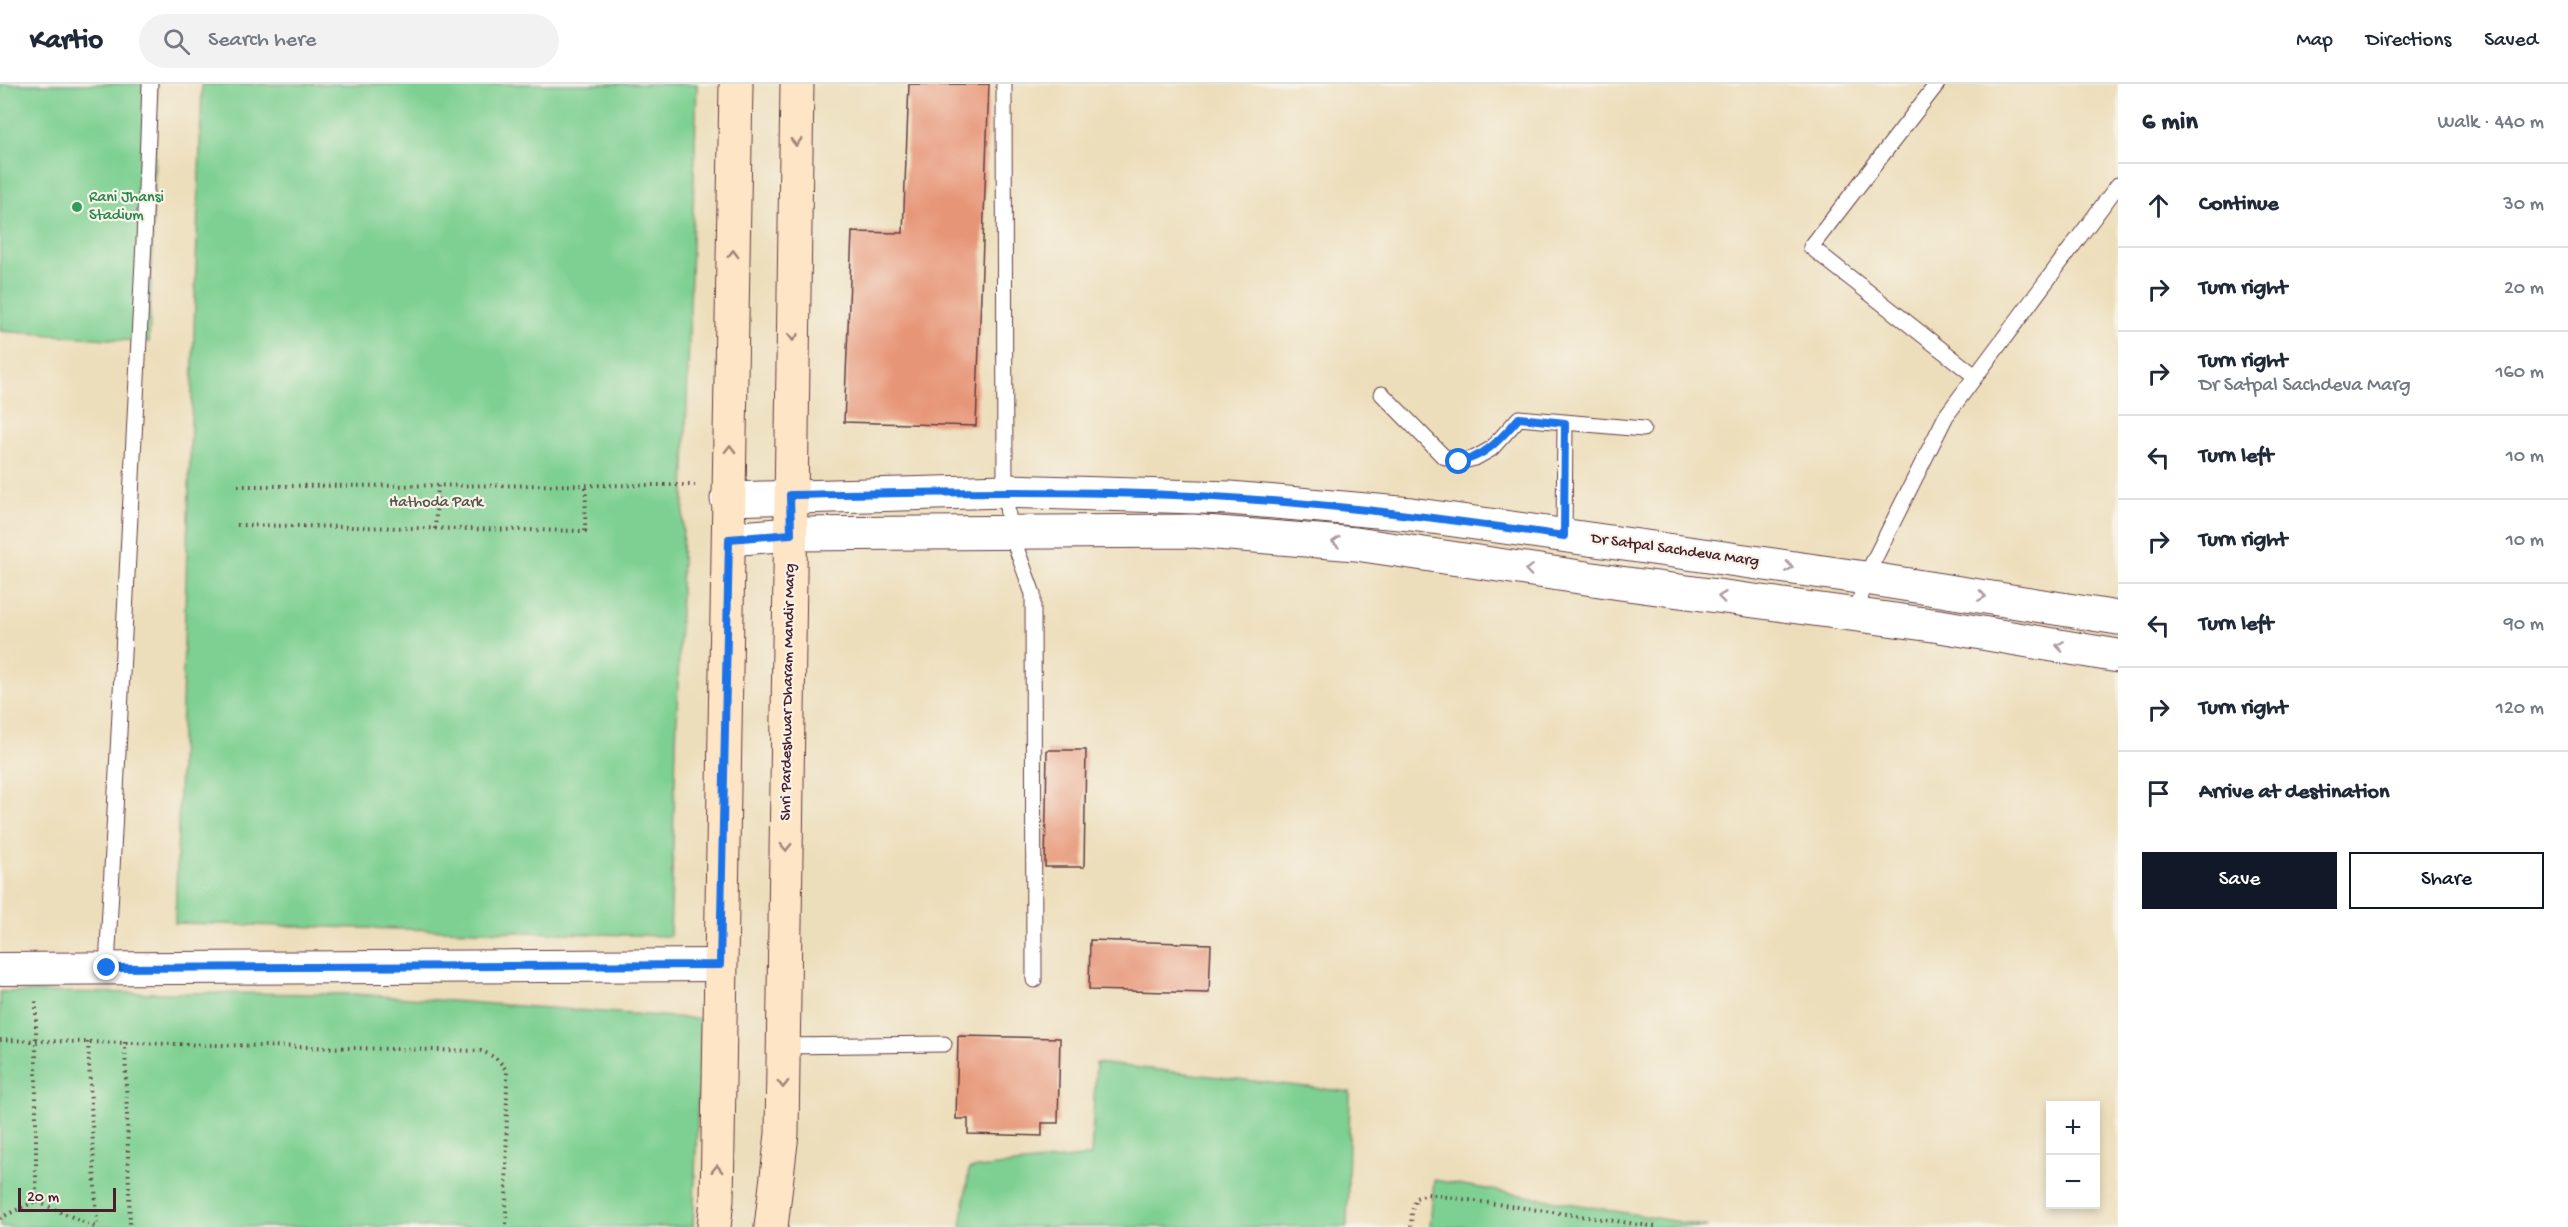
<!DOCTYPE html>
<meta charset="utf-8">
<style>
:root{--surface:#fff;--page:#f2f2f3;--text:#1f2937;--muted:#747a83;--line:#e0e1e3;--accent:#111827}
body{margin:0;font-family:"Gochi Hand",sans-serif;background:var(--page);color:var(--text)}
.controls{position:absolute;right:18px;bottom:18px;display:grid;overflow:hidden;border-radius:0px;box-shadow:0 3px 9px #0003}
.controls button{width:54px;height:54px;display:grid;place-items:center;padding:0;border:0;border-bottom:2px solid var(--line);background:var(--surface);color:var(--text);font:30px sans-serif}
.scale{position:absolute;left:18px;bottom:15px;width:98px;box-sizing:border-box;padding-left:6px;border:3px solid #4a1f2b;border-top:0;font-size:16px;line-height:21px;white-space:nowrap;color:#4a1f2b;-webkit-text-stroke:4px #f7f3e8;paint-order:stroke}
.stop{position:absolute;width:18px;height:18px;margin:-14px;border:4px solid #1a73e8;border-radius:50%;background:#fff}
.stop.end{background:#1a73e8;border-color:#fff;box-shadow:0 2px 6px #0008}
.list{margin:0;padding:0;list-style:none}
h2{display:flex;justify-content:space-between;align-items:center;height:78px;margin:0;padding:0 24px;font-size:26px}
h2 small{font-size:20px;font-weight:400;color:var(--muted)}
.list li{display:grid;grid-template-columns:39px 1fr auto;gap:18px;align-items:center;box-sizing:border-box;height:84px;padding:0 24px;border-top:2px solid var(--line)}
.list b{display:block;font-size:22px;white-space:nowrap}
.list p{margin:0;font-size:20px;white-space:nowrap;color:var(--muted)}
.list em{font-size:20px;font-style:normal;color:var(--muted)}
.actions{display:flex;gap:12px;padding:18px 24px}
.actions a{flex:1;padding:14px 0;border:2px solid var(--accent);border-radius:0px;text-align:center;font-size:21px;color:var(--accent)}
.actions .main{background:var(--accent);color:#fff}
.icon{flex:none;width:33px;height:33px;fill:none;stroke:currentColor;stroke-width:2;stroke-linecap:round;stroke-linejoin:round}
.map{position:relative;flex:none;width:2118px;height:1143px;overflow:hidden}
header{display:flex;align-items:center;gap:36px;box-sizing:border-box;height:84px;padding:0 30px;background:var(--surface);border-bottom:2px solid var(--line)}
header strong{font-size:28px}
nav{display:flex;gap:33px;margin-inline-start:auto;font-size:21px}
.search{width:420px;height:54px;background:var(--page);display:flex;align-items:center;gap:15px;box-sizing:border-box;padding:0 21px;border-radius:33px;color:var(--muted);font-size:22px}
main{display:flex}
aside{flex:1;background:var(--surface)}
.map>svg:first-child{display:block}
.green{fill:#7ed092;stroke:#64785e;stroke-width:1.5}
.building{fill:#e79577}
.lines{fill:none;stroke-linecap:round;stroke-linejoin:round}
.service-casing{stroke:#623c41;stroke-width:17}
.minor-casing{stroke:#623c41;stroke-width:34}
.tertiary-casing{stroke:#623c41;stroke-width:35}
.secondary-casing{stroke:#623c41;stroke-width:35}
.path{stroke:#623c41;stroke-width:4;stroke-dasharray:1.5 4.5;stroke-linecap:butt}
.service{stroke:#fff;stroke-width:15}
.minor{stroke:#fff;stroke-width:32}
.tertiary{stroke:#fff;stroke-width:33}
.secondary{stroke:#fde5c5;stroke-width:33}
.oneway{stroke:#a48278}
.oneway2{stroke:#ae9aa0}
.route{stroke:#1a73e8;stroke-width:8}
.leisure-dot{fill:#2e9e5b;stroke:#f7f3e8;stroke-width:2}
.labels{text-anchor:middle;dominant-baseline:central;stroke-width:4.5;stroke-linejoin:round;paint-order:stroke}
.leisure-label{font-size:16px;fill:#27864d;stroke:#f7f3e8;text-anchor:start}
.park-label{font-size:16px;fill:#5a544a;stroke:#f7f3e8}
.street-label{font-size:16px;fill:#4a1f2b;stroke:#f7f3e8}
</style>
<header>
<strong>Kartio</strong>
<div class="search"><svg class="icon" aria-label="search" viewBox="0 0 24 24"><circle cx="10" cy="10" r="6"/><path d="M15 15l6 6"/></svg>Search here</div>
<nav><a>Map</a><a>Directions</a><a>Saved</a></nav>
</header>
<main>
<div class="map">
<svg width="2118" height="1143" viewBox="0 0 2118 1143">
<rect width="100%" height="100%" fill="#f7f3e8"/>
<filter id="ink" filterUnits="userSpaceOnUse"><feTurbulence type="fractalNoise" baseFrequency=".0167" numOctaves="2"/><feDisplacementMap in="SourceGraphic" scale="12" xChannelSelector="R" yChannelSelector="G"/><feConvolveMatrix kernelMatrix="1 2 1 2 8 2 1 2 1" color-interpolation-filters="sRGB"/></filter>
<filter id="wash" filterUnits="userSpaceOnUse"><feTurbulence type="fractalNoise" baseFrequency=".008" numOctaves="4" result="noise"/><feDisplacementMap in="SourceGraphic" scale="24" xChannelSelector="R" yChannelSelector="G"/><feGaussianBlur stdDeviation="1.35" result="paint"/><feColorMatrix in="noise" values="0 0 0 0 0 0 0 0 0 0 0 0 0 0 0 0 0 1.4 0 .05"/><feComposite in="paint" operator="in"/></filter>
<g filter="url(#wash)">
<rect width="100%" height="100%" fill="#eddebb"/>
<!-- green -->
<g class="green">
<path d="M0,0h157l-8,258 -149,-11z"/>
<path d="M202,0h495l-27,852 -495,-13z"/>
<path d="M0,908l353,2 348,25 -8,208h-693z"/>
<path d="M1096,979l254,29 -3,135h-386l8,-58 122,-13z"/>
<path d="M1434,1096l274,47h-278z"/>
</g>
<g id="blocks">
<!-- building -->
<g class="building">
<path d="M909,0h80l-13,342 -132,-4 8,-190 51,1z"/>
<path d="M1047,666h39l-2,117h-39z"/>
<path d="M1090,856l121,4 -2,49 -120,-3z"/>
<path d="M958,952l102,2 -2,85h-16v13l-74,-2v-15h-12z"/>
</g>
</g>
</g>
<g filter="url(#ink)">
<use href="#blocks" fill-opacity="0" stroke="#623c41" stroke-width="1.5"/>
<g class="lines">
<!-- service casing -->
<g class="service-casing">
<g id="service">
<path d="M1004,0l1,407 5,40 23,63 1,386"/>
<path d="M1937,0l-126,163 164,129"/>
<path d="M1382,310l61,62 16,6 16,-4 16,-9 28,-31 124,11"/>
<path d="M1564,452l1,-113"/>
<path d="M1857,530l8,-36 81,-162 172,-231"/>
<path d="M107,884l37,-727 6,-157"/>
<path d="M783,962l161,-2"/>
</g>
</g>
<!-- minor casing -->
<g class="minor-casing">
<path id="minor" d="M0,885l720,-4"/>
</g>
<!-- tertiary casing -->
<g class="tertiary-casing">
<g id="tertiary">
<path d="M727,415l278,-8 225,7 181,16 454,64 253,40"/>
<path d="M729,455l62,-5 401,-3 164,13 264,39 320,43 178,30"/>
</g>
</g>
<!-- secondary casing -->
<g class="secondary-casing">
<g id="secondary">
<path d="M714,1143l3,-27 19,-1116"/>
<path d="M771,1143l11,-93 15,-1050"/>
</g>
</g>
<!-- path -->
<g class="path">
<path d="M238,402l457,-1"/>
<path d="M237,441l348,6 1,-45"/>
<path d="M435,445l3,-43"/>
<path d="M0,956l481,11c13,5 19,9 26,21l-1,155"/>
<path d="M88,958l9,185"/>
<path d="M125,958l5,185"/>
<path d="M36,1117v-201"/>
<path d="M0,1134l36,-17 59,26"/>
<path d="M1411,1143l1,-16 4,-13 11,-4 230,33"/>
</g>
<!-- service -->
<use href="#service" class="service"/>
<!-- minor -->
<use href="#minor" class="minor"/>
<!-- tertiary -->
<use href="#tertiary" class="tertiary"/>
<!-- secondary -->
<use href="#secondary" class="secondary"/>
</g>
<!-- one-way arrows -->
<defs><path id="oneway-chevron" d="M-2-3.5L2.5 0L-2 3.5" fill="none" stroke-width="1.6" stroke-linecap="round" stroke-linejoin="round" transform="scale(1.5)"/></defs>
<g class="oneway">
<use href="#oneway-chevron" transform="translate(796 58) rotate(91)"/>
<use href="#oneway-chevron" transform="translate(733 170) rotate(-89)"/>
<use href="#oneway-chevron" transform="translate(793 253) rotate(91)"/>
<use href="#oneway-chevron" transform="translate(730 365) rotate(-89)"/>
<use href="#oneway-chevron" transform="translate(786 763) rotate(91)"/>
<use href="#oneway-chevron" transform="translate(783 1000) rotate(91)"/>
<use href="#oneway-chevron" transform="translate(717 1085) rotate(-89)"/>
</g>
<g class="oneway2">
<use href="#oneway-chevron" transform="translate(1336 458) rotate(-176)"/>
<use href="#oneway-chevron" transform="translate(1789 483) rotate(8)"/>
<use href="#oneway-chevron" transform="translate(1529 486) rotate(-172)"/>
<use href="#oneway-chevron" transform="translate(1982 512) rotate(9)"/>
<use href="#oneway-chevron" transform="translate(1722 513) rotate(-173)"/>
<use href="#oneway-chevron" transform="translate(2060 562) rotate(-171)"/>
</g>
</g>
<g class="lines" filter="url(#ink)">
<!-- route -->
<path class="route" d="M107,884l613,-3 9,-426 62,-5 -1,-39c147,-3 294,-6 440,3 112,7 223,22 334,38l1,-113 -46,-5c-18,20 -32,38 -60,44"/>
</g>
<!-- markers -->
<circle class="leisure-dot" cx="77" cy="123" r="6"/>
<g class="labels">
<!-- leisure labels -->
<g class="leisure-label">
<text x="89" y="114">Rani Jhansi<tspan x="89" dy="18">Stadium</tspan></text>
</g>
<!-- park labels -->
<g class="park-label">
<text x="436" y="419">Hathoda Park</text>
</g>
<!-- street labels -->
<g class="street-label">
<text transform="translate(1675 467) rotate(8)">Dr Satpal Sachdeva Marg</text>
<text transform="translate(789 608) rotate(-89)">Shri Pardeshwar Dharam Mandir Marg</text>
</g>
</g>
</svg>
<div class="controls">
<button>+</button>
<button>−</button>
</div>
<div class="scale">20 m</div>
<div class="stop" style="left:1459px;top:378px"></div>
<div class="stop end" style="left:107px;top:884px"></div>
</div>
<aside>
<h2>6 min<small>Walk · 440 m</small></h2>
<ul class="list">
<li><svg class="icon" aria-label="ahead" viewBox="0 0 24 24"><path d="M12 20V5M6 11l6-6 6 6"/></svg><div><b>Continue</b></div><em>30 m</em></li>
<li><svg class="icon" aria-label="right" viewBox="0 0 24 24"><path d="M7 20v-9h11M14 6l5 5-5 5"/></svg><div><b>Turn right</b></div><em>20 m</em></li>
<li><svg class="icon" aria-label="right" viewBox="0 0 24 24"><path d="M7 20v-9h11M14 6l5 5-5 5"/></svg><div><b>Turn right</b><p>Dr Satpal Sachdeva Marg</p></div><em>160 m</em></li>
<li><svg class="icon" aria-label="left" viewBox="0 0 24 24"><path d="M17 20v-9H6M10 6l-5 5 5 5"/></svg><div><b>Turn left</b></div><em>10 m</em></li>
<li><svg class="icon" aria-label="right" viewBox="0 0 24 24"><path d="M7 20v-9h11M14 6l5 5-5 5"/></svg><div><b>Turn right</b></div><em>10 m</em></li>
<li><svg class="icon" aria-label="left" viewBox="0 0 24 24"><path d="M17 20v-9H6M10 6l-5 5 5 5"/></svg><div><b>Turn left</b></div><em>90 m</em></li>
<li><svg class="icon" aria-label="right" viewBox="0 0 24 24"><path d="M7 20v-9h11M14 6l5 5-5 5"/></svg><div><b>Turn right</b></div><em>120 m</em></li>
<li><svg class="icon" aria-label="arrive" viewBox="0 0 24 24"><path d="M6 21V4h12l-3 4 3 4H6"/></svg><div><b>Arrive at destination</b></div></li>
</ul>
<div class="actions"><a class="main">Save</a><a>Share</a></div>
</aside>
</main>
